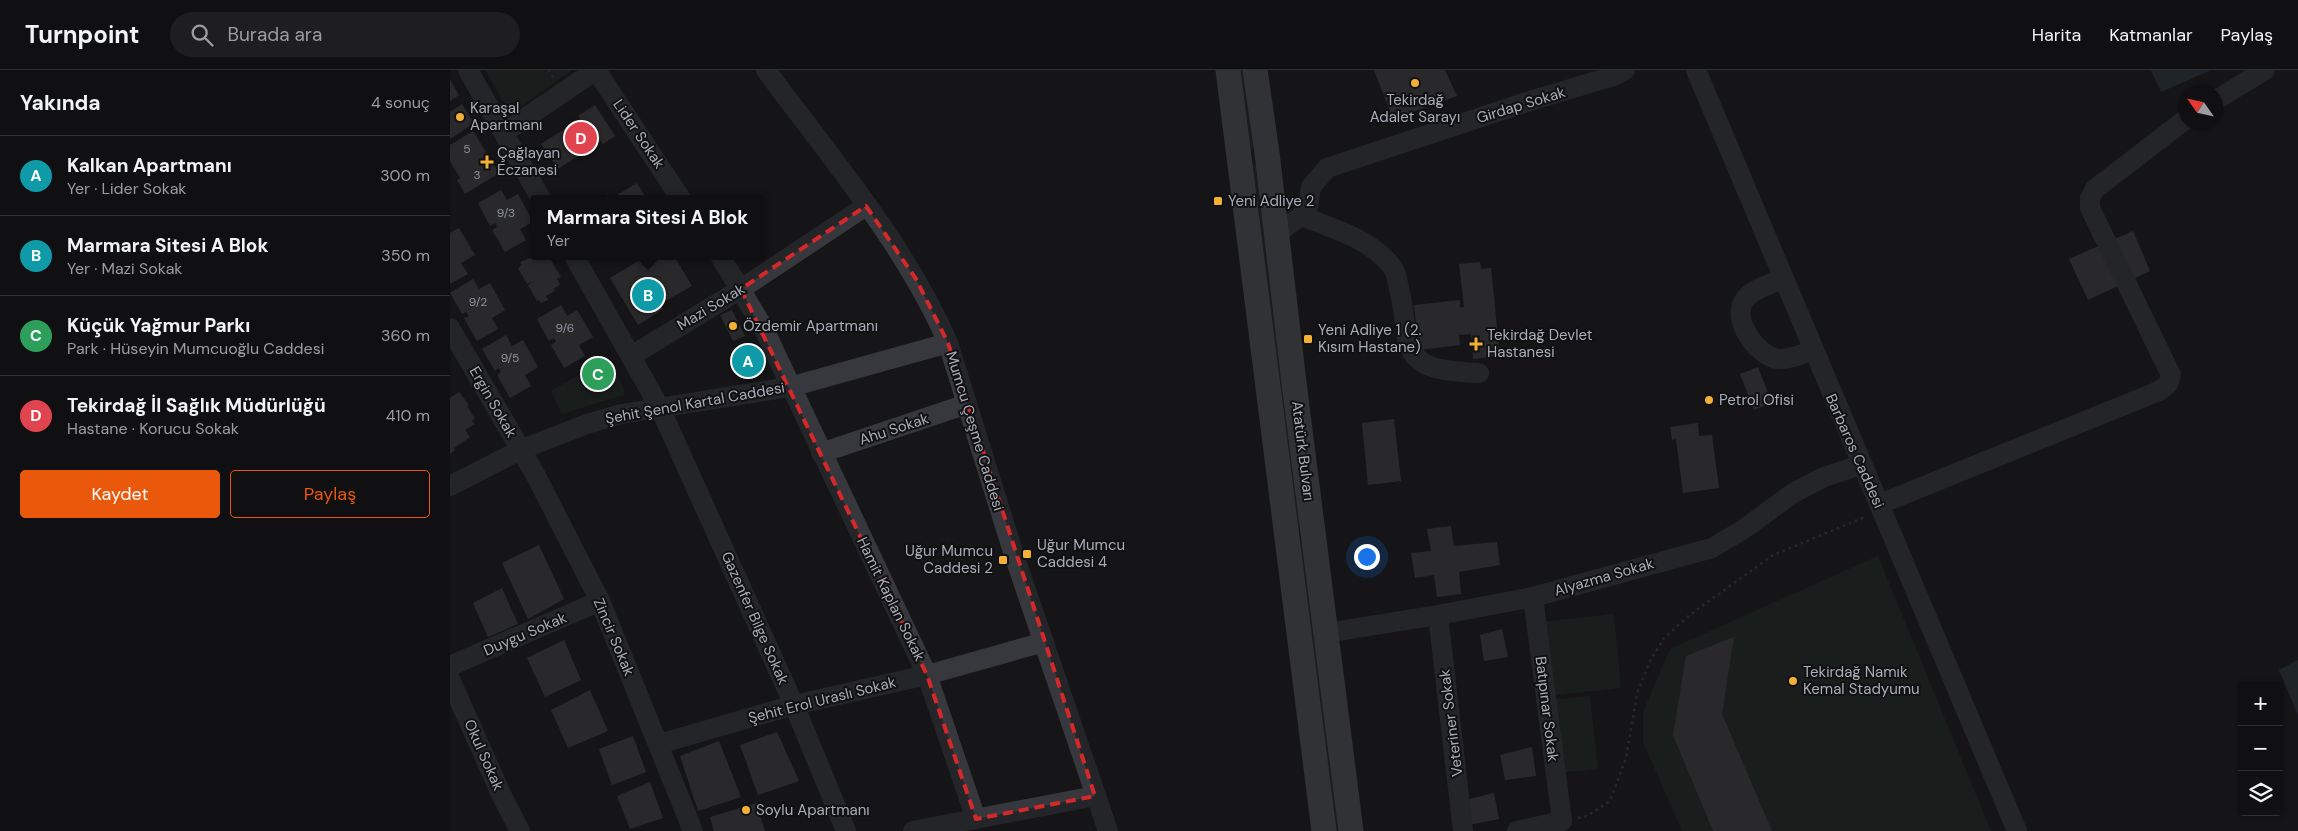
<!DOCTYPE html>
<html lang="tr">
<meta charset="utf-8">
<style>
:root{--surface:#101012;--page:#1e1e20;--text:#f1f3f6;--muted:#9c9d9f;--line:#303032;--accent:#ea580c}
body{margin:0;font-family:"DM Sans",sans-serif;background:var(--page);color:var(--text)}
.controls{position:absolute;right:15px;bottom:15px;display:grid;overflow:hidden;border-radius:5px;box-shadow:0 1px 4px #0004}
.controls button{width:45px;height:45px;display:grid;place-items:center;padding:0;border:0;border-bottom:1px solid var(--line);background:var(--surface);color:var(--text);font:25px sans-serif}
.compass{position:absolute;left:1728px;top:15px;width:45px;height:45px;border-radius:50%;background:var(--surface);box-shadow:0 1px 4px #0004;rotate:304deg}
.you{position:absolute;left:916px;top:486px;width:18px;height:18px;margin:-12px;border:4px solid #fff;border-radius:50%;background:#1a73e8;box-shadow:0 0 0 8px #1a73e833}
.badge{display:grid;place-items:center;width:32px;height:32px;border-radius:50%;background:var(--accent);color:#fff;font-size:16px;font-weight:700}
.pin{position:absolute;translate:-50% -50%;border:2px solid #fff;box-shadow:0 1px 5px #0006}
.popup{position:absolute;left:80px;top:125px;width:235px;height:65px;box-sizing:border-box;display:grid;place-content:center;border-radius:5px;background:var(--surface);filter:drop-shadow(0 1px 4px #0005);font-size:16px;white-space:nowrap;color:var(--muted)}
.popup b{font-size:19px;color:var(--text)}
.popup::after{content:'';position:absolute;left:50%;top:100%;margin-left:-10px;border:10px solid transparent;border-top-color:var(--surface)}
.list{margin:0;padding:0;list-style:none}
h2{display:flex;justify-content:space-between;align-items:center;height:65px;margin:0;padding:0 20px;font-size:21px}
h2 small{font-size:16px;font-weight:400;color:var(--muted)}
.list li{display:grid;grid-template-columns:32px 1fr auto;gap:15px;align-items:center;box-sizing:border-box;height:80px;padding:0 20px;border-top:1px solid var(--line)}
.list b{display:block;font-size:19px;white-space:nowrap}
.list p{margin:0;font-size:16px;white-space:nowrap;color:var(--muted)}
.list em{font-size:16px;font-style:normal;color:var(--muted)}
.actions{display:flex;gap:10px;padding:15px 20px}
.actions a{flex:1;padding:11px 0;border:1px solid var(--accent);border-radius:5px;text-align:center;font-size:18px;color:var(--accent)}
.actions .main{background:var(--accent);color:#fff}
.icon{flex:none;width:28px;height:28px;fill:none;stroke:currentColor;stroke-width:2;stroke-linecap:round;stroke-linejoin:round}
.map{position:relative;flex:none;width:1848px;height:761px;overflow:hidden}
header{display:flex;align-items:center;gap:30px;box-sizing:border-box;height:70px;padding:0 25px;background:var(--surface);border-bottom:1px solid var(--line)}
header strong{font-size:24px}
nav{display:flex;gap:28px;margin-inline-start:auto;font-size:18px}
.search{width:350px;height:45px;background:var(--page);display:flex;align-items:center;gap:12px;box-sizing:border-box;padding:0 18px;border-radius:28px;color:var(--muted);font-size:19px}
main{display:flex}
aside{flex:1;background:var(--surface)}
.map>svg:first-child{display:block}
.green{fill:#1e261f}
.water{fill:#2c353c}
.building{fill:#404145}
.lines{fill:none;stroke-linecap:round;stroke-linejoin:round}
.path{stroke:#3d3f44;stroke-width:2.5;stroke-dasharray:2.5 4;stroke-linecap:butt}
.minor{stroke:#37383d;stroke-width:20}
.major{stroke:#53555c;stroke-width:25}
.marked{fill:none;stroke:#d62828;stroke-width:4;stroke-dasharray:10 6;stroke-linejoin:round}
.poi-dot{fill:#f2b134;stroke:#111113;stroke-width:2}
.labels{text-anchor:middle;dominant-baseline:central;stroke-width:4;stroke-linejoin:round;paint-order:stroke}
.number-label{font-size:12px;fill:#8e929b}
.poi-label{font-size:15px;fill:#a8adb8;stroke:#111113;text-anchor:start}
.street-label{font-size:15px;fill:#a8adb8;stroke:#111113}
</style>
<header>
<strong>Turnpoint</strong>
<div class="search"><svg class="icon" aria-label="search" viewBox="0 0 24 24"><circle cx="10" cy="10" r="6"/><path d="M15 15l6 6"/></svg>Burada ara</div>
<nav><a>Harita</a><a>Katmanlar</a><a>Paylaş</a></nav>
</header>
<main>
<aside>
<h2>Yakında<small>4 sonuç</small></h2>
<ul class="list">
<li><span class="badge" style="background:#0f9aa8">A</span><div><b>Kalkan Apartmanı</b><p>Yer · Lider Sokak</p></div><em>300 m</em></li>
<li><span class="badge" style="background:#0f9aa8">B</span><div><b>Marmara Sitesi A Blok</b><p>Yer · Mazi Sokak</p></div><em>350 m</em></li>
<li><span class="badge" style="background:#2e9e5b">C</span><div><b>Küçük Yağmur Parkı</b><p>Park · Hüseyin Mumcuoğlu Caddesi</p></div><em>360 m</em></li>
<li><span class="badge" style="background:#e0444e">D</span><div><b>Tekirdağ İl Sağlık Müdürlüğü</b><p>Hastane · Korucu Sokak</p></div><em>410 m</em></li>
</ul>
<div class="actions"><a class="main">Kaydet</a><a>Paylaş</a></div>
</aside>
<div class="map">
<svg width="1848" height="761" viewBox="0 0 1848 761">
<rect width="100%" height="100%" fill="#161618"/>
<!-- green -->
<g class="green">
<path d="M35,0h87l-56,40 -9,-2z"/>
<path d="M785,0h9l10,78 -8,3z"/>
<path d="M807,94l45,362 -7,2 -46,-363z"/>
<path d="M158,288l17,33 -2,4 -61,19 -11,-23z"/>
<path d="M857,473l35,288h-9l-35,-286z"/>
<path d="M1428,486l113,275h-309l-39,-89v-30l27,-63z"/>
<path d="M1164,544l7,74 -74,8 -7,-74z"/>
<path d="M1140,626l8,73 -41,4 -7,-73z"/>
</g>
<!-- water -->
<g class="water">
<path d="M1701,0h60l-50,22z"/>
<path d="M1848,590v55l-19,-45z"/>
</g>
<!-- building -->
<g class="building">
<path d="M924,0h71l12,26 -64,23z"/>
<path d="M0,10l9,15 -9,6z"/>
<path d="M12,34l12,19 -24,16v-27z"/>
<path d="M145,35l20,31 -12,8 -2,-3 -43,28 -17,-25 39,-25 -2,-3z"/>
<path d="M23,61l26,42 -34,21 -8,-14 3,-2 -10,-17v-16z"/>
<path d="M187,113l10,16h-47l8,-5 2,5z"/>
<path d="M51,120l6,10 11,-6 15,28 -13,7 6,11 -21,12 -13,-22 5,-3 -2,-4 -5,3 -12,-23z"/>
<path d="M9,158l16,27 -14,8 7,11 -18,10v-51z"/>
<path d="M1683,161l17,40 -62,29 -19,-41z"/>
<path d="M85,186h8l2,3 4,-2 12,20 -4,2 3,6 -6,3 1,3 -9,5 2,4 -7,3 -2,-3 -2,1 -9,-16 8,-5 -9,4 -9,-16 4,-3 -2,-3z"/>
<path d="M208,186h16l18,30 -32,18 3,5 -25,16 -28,-47 30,-18 3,5z"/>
<path d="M1030,192l1,7 10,-1 9,88 -27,3 -2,-25 -12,1 1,10 -41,5 -5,-45 46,-5v8l4,-1 -5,-43z"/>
<path d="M23,209l6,10 11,-6 15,27 -13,8 6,11 -21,12 -13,-23 5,-2 -3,-4 -4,2 -12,-21z"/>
<path d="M111,235l6,11 10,-6 16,27 -14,8 6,11 -21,12 -13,-23 5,-3 -2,-4 -5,3 -12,-22z"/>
<path d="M282,240l13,26 -12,5 -13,-26z"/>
<path d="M56,265l6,11 11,-6 15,27 -13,8 6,11 -21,12 -13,-23 4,-3 -2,-4 -4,3 -13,-22z"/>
<path d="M298,274l15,27 -14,7 -15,-26z"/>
<path d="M1308,297l14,36 -18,7 -14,-36z"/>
<path d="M9,322l10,13 -2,1 8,13 -3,2 3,3 -10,6 5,7 -16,11 1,2 -5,4v-56z"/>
<path d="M944,349l7,62 -33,4 -6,-62z"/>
<path d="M1248,353l1,13 13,-1 7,53 -36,5 -7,-54 -4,1 -2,-13z"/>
<path d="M1001,456l3,20 43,-4 3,23 -41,7 2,22 -24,3 -3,-22 -19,3 -4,-25 20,-2 -4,-22z"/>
<path d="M89,475l25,54 -36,20 -26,-56z"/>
<path d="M52,518l16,36 -30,13 -15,-34z"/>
<path d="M1052,559l6,28 -24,4 -4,-26z"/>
<path d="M1284,567l-12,77 50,117h-59l-40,-96 13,-79z"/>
<path d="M114,570l17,40 -36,17 -18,-39z"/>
<path d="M140,620l18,41 -40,17 -17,-38z"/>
<path d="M327,662l22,49 -41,14 -18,-50z"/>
<path d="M183,666l13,36 -34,13 -13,-36z"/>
<path d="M269,671l22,56 -43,14 -18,-55z"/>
<path d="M1082,677l4,29 -31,4 -5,-25z"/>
<path d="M200,712l13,36 -33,11 -13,-33z"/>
<path d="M1044,723l5,26 -30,6 -4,-25z"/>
<path d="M306,733l9,28h-51l-4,-14z"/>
</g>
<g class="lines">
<!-- path -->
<g class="path">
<path d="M98,0l6,9"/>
<path d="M1128,748l9,-2 23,-15 16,-43 11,-64 12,-31 15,-25 27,-24 82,-59 92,-38"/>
</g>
<!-- minor -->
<g class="minor">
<path d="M18,0l73,129"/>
<path d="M146,0l85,129"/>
<path d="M316,0c64,87 139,174 182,273l66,212 94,276"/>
<path d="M1246,0c105,254 214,507 321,761"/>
<path d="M1766,30l49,-30"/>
<path d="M55,62l91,-62"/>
<path d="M851,146c31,12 71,23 92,52 4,6 5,17 7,25 4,15 4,30 7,45 6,35 45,33 72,35"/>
<path d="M826,164l25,-18 7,-10 3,-19 16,-19 206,-68 81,-24 11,-6"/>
<path d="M124,186l86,152 134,297 52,126"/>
<path d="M270,186l43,71 164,348 49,144"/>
<path d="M1332,209c-11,5 -29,10 -37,20 -15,20 12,57 33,60 11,1 24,-5 34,-8"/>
<path d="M0,258l85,146 65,127 93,230"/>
<path d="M181,286l110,-67 125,-83"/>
<path d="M371,383l146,-49"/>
<path d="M0,416l70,-36 67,-26 34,-10 169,-27 158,-44"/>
<path d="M1430,434l279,-113 9,-7 3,-9 -81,-167v-10l5,-9 91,-70"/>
<path d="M988,545l25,216"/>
<path d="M876,563l112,-18 95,-18 179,-49 32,-19 49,-36 31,-16 37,-12"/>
<path d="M0,596l150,-65"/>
<path d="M0,609l51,115 19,37"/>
<path d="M209,674l135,-39 133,-30 117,-33"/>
<path d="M463,761l182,-35"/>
<path d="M1067,761l45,-10 -29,-224"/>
</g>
<!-- major -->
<g class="major">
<path d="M778,0l96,761"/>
<path d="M805,0l12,83 28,238 56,440"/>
</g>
</g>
<!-- marked area -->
<path d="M0 0H1848V761H0ZM416,136l50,73 32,64 147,453 -119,23 -49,-144 -186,-386z" fill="#161618" fill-opacity=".55" fill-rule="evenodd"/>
<path class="marked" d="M416,136l50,73 32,64 147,453 -119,23 -49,-144 -186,-386z"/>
<!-- markers -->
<g class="poi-dot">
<circle cx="965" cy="13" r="5"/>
<circle cx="10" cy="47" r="5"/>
<path d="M34.5 84.5h5v5h5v5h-5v5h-5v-5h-5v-5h5z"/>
<rect x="763" y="126" width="10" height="10" rx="2.5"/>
<circle cx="283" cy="256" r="5"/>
<rect x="853" y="264" width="10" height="10" rx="2.5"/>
<path d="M1023.5 266.5h5v5h5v5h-5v5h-5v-5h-5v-5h5z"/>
<circle cx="1259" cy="330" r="5"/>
<rect x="572" y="479" width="10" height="10" rx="2.5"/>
<rect x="548" y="485" width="10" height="10" rx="2.5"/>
<circle cx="1343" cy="611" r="5"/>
<circle cx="296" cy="740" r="5"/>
</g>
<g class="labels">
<!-- number labels -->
<g class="number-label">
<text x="17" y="79">5</text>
<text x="27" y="105">3</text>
<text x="56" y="143">9/3</text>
<text x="28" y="232">9/2</text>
<text x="115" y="258">9/6</text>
<text x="60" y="288">9/5</text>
</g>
<!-- poi labels -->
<g class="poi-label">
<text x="965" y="30" text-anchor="middle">Tekirdağ<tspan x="965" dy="17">Adalet Sarayı</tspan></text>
<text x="20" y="38">Karaşal<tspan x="20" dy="17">Apartmanı</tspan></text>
<text x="47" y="83">Çağlayan<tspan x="47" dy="17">Eczanesi</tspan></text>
<text x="778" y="131">Yeni Adliye 2</text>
<text x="293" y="256">Özdemir Apartmanı</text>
<text x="868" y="260">Yeni Adliye 1 (2.<tspan x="868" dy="17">Kısım Hastane)</tspan></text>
<text x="1037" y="265">Tekirdağ Devlet<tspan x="1037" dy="17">Hastanesi</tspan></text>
<text x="1269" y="330">Petrol Ofisi</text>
<text x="587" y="475">Uğur Mumcu<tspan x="587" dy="17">Caddesi 4</tspan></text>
<text x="543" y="481" text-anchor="end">Uğur Mumcu<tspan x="543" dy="17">Caddesi 2</tspan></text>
<text x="1353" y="602">Tekirdağ Namık<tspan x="1353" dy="17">Kemal Stadyumu</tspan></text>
<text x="306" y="740">Soylu Apartmanı</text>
</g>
<!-- street labels -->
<g class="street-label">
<text transform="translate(1071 35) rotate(-17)">Girdap Sokak</text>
<text transform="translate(189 64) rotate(56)">Lider Sokak</text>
<text transform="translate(261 237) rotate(-31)">Mazi Sokak</text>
<text transform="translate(43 332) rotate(60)">Ergin Sokak</text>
<text transform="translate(245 333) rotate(-10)">Şehit Şenol Kartal Caddesi</text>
<text transform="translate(444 359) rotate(-18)">Ahu Sokak</text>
<text transform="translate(525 361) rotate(73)">Mumcu Çeşme Caddesi</text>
<text transform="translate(853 381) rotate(83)">Atatürk Bulvarı</text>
<text transform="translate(1405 381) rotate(66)">Barbaros Caddesi</text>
<text transform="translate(1154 507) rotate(-16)">Alyazma Sokak</text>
<text transform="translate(441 529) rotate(64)">Hamit Kaplan Sokak</text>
<text transform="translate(305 548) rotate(66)">Gazenfer Bilge Sokak</text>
<text transform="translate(75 564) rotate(-23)">Duygu Sokak</text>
<text transform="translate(164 567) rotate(67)">Zincir Sokak</text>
<text transform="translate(372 630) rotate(-14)">Şehit Erol Uraslı Sokak</text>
<text transform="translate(1097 639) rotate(83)">Batıpınar Sokak</text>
<text transform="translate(1001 653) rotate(-97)">Veteriner Sokak</text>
<text transform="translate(34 685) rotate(66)">Okul Sokak</text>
</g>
</g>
</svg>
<div class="controls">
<button>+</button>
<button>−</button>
<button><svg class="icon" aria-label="layers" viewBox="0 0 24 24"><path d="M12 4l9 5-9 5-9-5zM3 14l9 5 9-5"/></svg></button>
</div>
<svg class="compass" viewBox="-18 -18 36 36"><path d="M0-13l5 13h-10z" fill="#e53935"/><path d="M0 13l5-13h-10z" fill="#9c9d9f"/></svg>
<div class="you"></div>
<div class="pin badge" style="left:298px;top:291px;background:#0f9aa8">A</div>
<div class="pin badge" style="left:198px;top:225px;background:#0f9aa8">B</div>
<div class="popup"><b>Marmara Sitesi A Blok</b>Yer</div>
<div class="pin badge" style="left:148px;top:304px;background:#2e9e5b">C</div>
<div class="pin badge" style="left:131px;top:68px;background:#e0444e">D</div>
</div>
</main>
